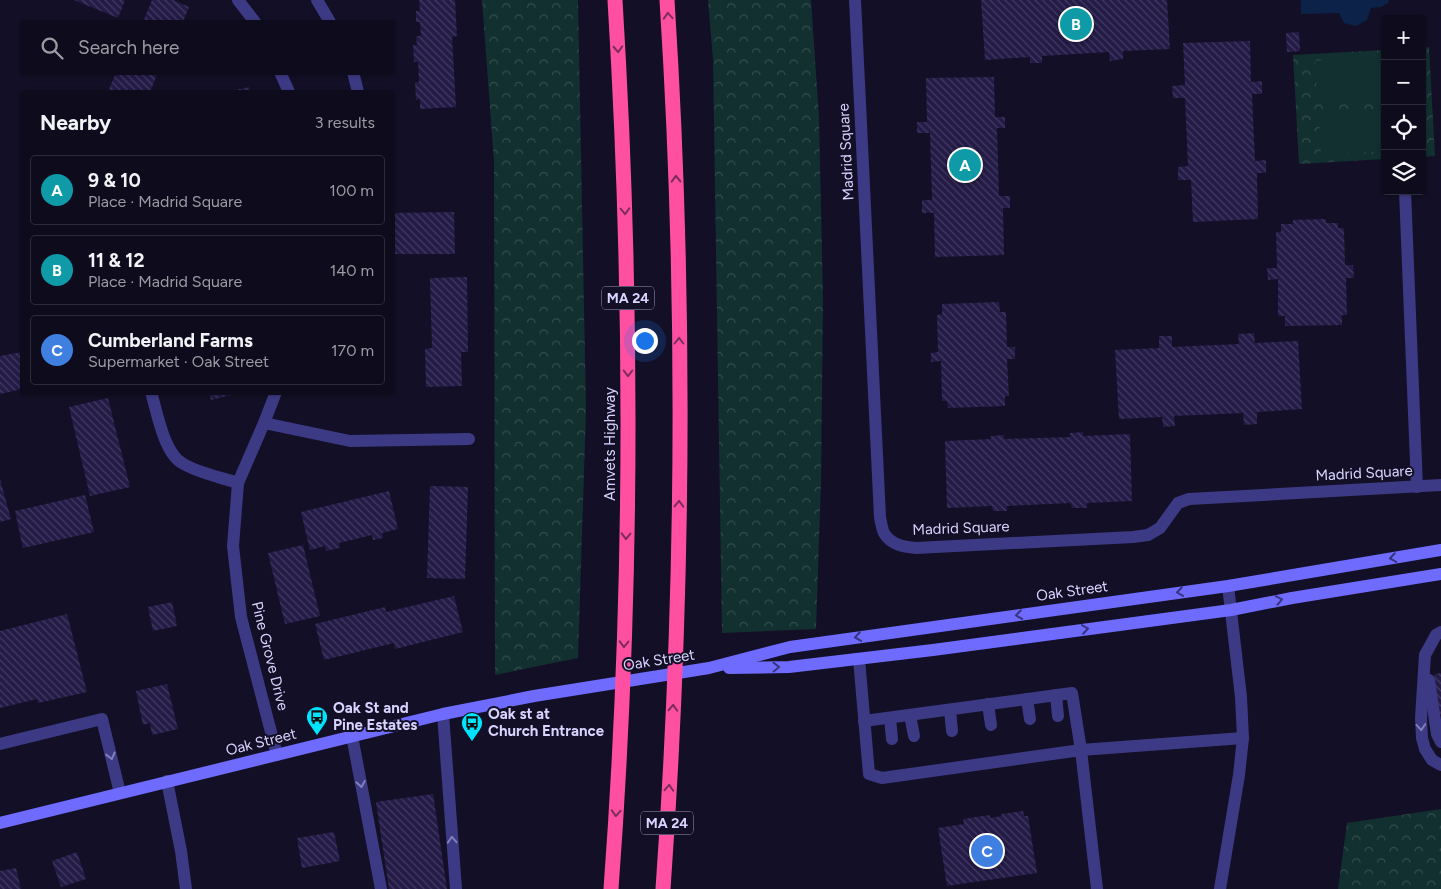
<!DOCTYPE html>
<meta charset="utf-8">
<style>
:root{--surface:#0e0b1c;--page:#1c1929;--text:#f1f3f6;--muted:#9b9ba3;--line:#2e2b3b;--accent:#b45309}
body{margin:0;font-family:Figtree,sans-serif;background:var(--page);color:var(--text)}
.controls{position:absolute;right:15px;top:15px;display:grid;overflow:hidden;border-radius:5px;box-shadow:0 1px 4px #0004}
.controls button{width:45px;height:45px;display:grid;place-items:center;padding:0;border:0;border-bottom:1px solid var(--line);background:var(--surface);color:var(--text);font:25px sans-serif}
.you{position:absolute;left:644px;top:340px;width:18px;height:18px;margin:-12px;border:4px solid #fff;border-radius:50%;background:#1a73e8;box-shadow:0 0 0 8px #1a73e833}
.badge{display:grid;place-items:center;width:32px;height:32px;border-radius:50%;background:var(--accent);color:#fff;font-size:16px;font-weight:700}
.pin{position:absolute;translate:-50% -50%;border:2px solid #fff;box-shadow:0 1px 5px #0006}
.list{margin:0;padding:0;list-style:none}
h2{display:flex;justify-content:space-between;align-items:center;height:65px;margin:0;padding:0 20px;font-size:21px}
h2 small{font-size:16px;font-weight:400;color:var(--muted)}
.list li{display:grid;grid-template-columns:32px 1fr auto;gap:15px;align-items:center;box-sizing:border-box;height:70px;margin:0 10px 10px;padding:0 10px;border:1px solid var(--line);border-radius:5px}
.list b{display:block;font-size:19px;white-space:nowrap}
.list p{margin:0;font-size:16px;white-space:nowrap;color:var(--muted)}
.list em{font-size:16px;font-style:normal;color:var(--muted)}
.icon{flex:none;width:28px;height:28px;fill:none;stroke:currentColor;stroke-width:2;stroke-linecap:round;stroke-linejoin:round}
.map{position:relative;flex:none;width:1441px;height:889px;overflow:hidden}
.search{position:absolute;background:var(--surface);box-shadow:0 1px 4px #0004;left:20px;top:20px;width:375px;height:55px;display:flex;align-items:center;gap:12px;box-sizing:border-box;padding:0 18px;border-radius:5px;color:var(--muted);font-size:19px}
.panel{position:absolute;background:var(--surface);box-shadow:0 1px 4px #0004;left:20px;top:90px;width:375px;height:305px;border-radius:5px}
.map>svg:first-child{display:block}
.forest{fill:url(#forest-crowns)}
.pitch{fill:#12302f}
.water{fill:#0c2248}
.building{fill:url(#building-back-hatch)}
.lines{fill:none;stroke-linecap:round;stroke-linejoin:round}
.service{stroke:#3d3a85;stroke-width:12}
.minor{stroke:#3d3a85;stroke-width:12}
.secondary{stroke:#6f6bff;stroke-width:12}
.motorway{stroke:#ff4fa3;stroke-width:15}
.oneway{stroke:#7d2c5e}
.oneway2{stroke:#38347d}
.oneway3{stroke:#837fbc}
.labels{text-anchor:middle;dominant-baseline:central;stroke-width:4;stroke-linejoin:round;paint-order:stroke}
.shield{fill:#130f26;stroke:#9e99be;stroke-width:1}
.shield-label{font-size:14px;font-weight:bold;fill:#d9d4ff}
.street-label{font-size:15px;fill:#d9d4ff;stroke:#130f26}
.poi-label{font-size:15px;font-weight:bold;fill:#d9d4ff;stroke:#130f26;text-anchor:start}
</style>
<div class="map">
<svg width="1441" height="889" viewBox="0 0 1441 889">
<defs>
<pattern id="forest-crowns" width="20" height="18" patternUnits="userSpaceOnUse" patternTransform="scale(1.25)"><rect width="20" height="18" fill="#12302f"/><path d="M2 6a3 3 0 1 1 6 0M12 15a3 3 0 1 1 6 0" fill="none" stroke="#344d4e"/></pattern>
<pattern id="building-back-hatch" width="6" height="6" patternUnits="userSpaceOnUse" patternTransform="scale(1.25)"><rect width="6" height="6" fill="#241b47"/><path d="M-1 5l2 2M0 0l6 6M5-1l2 2" fill="none" stroke="#433b63"/></pattern>
</defs>
<rect width="100%" height="100%" fill="#130f26"/>
<!-- forest -->
<g class="forest">
<path d="M482,0h96l8,410 -8,248 -83,17 -1,-513z"/>
<path d="M708,0h103l8,118 4,180 -2,185 -5,146 -94,4 -9,-573z"/>
<path d="M1429,47l6,109 -13,1v-109z"/>
<path d="M1385,50v109l-86,5 -6,-109z"/>
<path d="M1441,809v80h-103l9,-66z"/>
</g>
<!-- pitch -->
<g class="pitch">
<path d="M1385,57v40l-67,4 -3,-40z"/>
<path d="M1385,110v41l-64,4 -2,-41z"/>
</g>
<!-- water -->
<path class="water" d="M1301,0h88l-1,3 -7,4 -10,1 -4,12 -11,6 -12,-3 -5,-10 -38,1z"/>
<!-- building -->
<g class="building">
<path d="M74,0h51l-7,18z"/>
<path d="M152,0h21l16,7 -6,15h-40z"/>
<path d="M419,0h36l2,36 -5,1 4,70 -36,2v-10l-4,1 -1,-18h4l-1,-20h-4l-1,-17h4l-1,-9h5l-1,-14h-4v-11h4z"/>
<path d="M981,0h186l3,49 -47,2v8l-13,2 -1,-9 -67,4v7h-12v-6l-45,3z"/>
<path d="M1299,32l1,19 -13,1 -1,-19z"/>
<path d="M1250,41l1,41 11,-1v13h-10l3,67 11,-1v13h-9l1,46 -65,3 -2,-42h-13v-13l10,-1 -3,-68h-12l-1,-12 13,-1 -2,-42z"/>
<path d="M116,72h42l-8,20h-42z"/>
<path d="M994,77l1,40h10v11h-8l2,68h11v12h-7l1,47 -69,2 -1,-44h-12v-13h10l-2,-67h-13v-11h10l-1,-44z"/>
<path d="M249,87l1,5h-23z"/>
<path d="M454,212l1,42h-63v-41z"/>
<path d="M1326,219v4h12v5h6l1,37h8l1,13h-8l1,37h-5v10l-57,1v-10h-7v-37l-10,1 -1,-12h10l-1,-36h5v-8h12v-4z"/>
<path d="M467,277l1,75h-7l1,34 -36,1 -1,-38 7,-1 -2,-70z"/>
<path d="M999,302l1,10h6l1,35h8v12h-8l2,37h-4v10l-57,2 -1,-7h-5l-1,-40 -10,1v-9l7,-1 -1,-37 5,-1v-10z"/>
<path d="M1254,333l1,10 43,-2 4,68 -45,3v12l-13,1 -1,-12 -69,3 1,10 -12,1 -1,-10 -43,2 -4,-69 44,-2v-12h13v11l67,-3 -1,-10z"/>
<path d="M22,352v37l-22,5v-38z"/>
<path d="M209,392h31v1l-29,7z"/>
<path d="M108,398l22,89 -40,9 -21,-89z"/>
<path d="M1083,432v4l47,-2 2,67 -45,2v5h-15l-1,-5 -64,3v5h-14l-1,-5 -45,2 -2,-67 46,-2v-3l13,-1v4l66,-2v-4z"/>
<path d="M0,479l11,40 -11,3z"/>
<path d="M430,486l38,1 -3,92 -38,-1z"/>
<path d="M389,491l9,38 -16,4 1,5 -10,2 -1,-5 -33,8 1,5 -14,3 -1,-5 -15,4 -9,-38z"/>
<path d="M85,495l9,37 -71,16 -8,-37z"/>
<path d="M303,545l17,71 -35,8 -17,-71z"/>
<path d="M454,596l9,36 -68,17 -1,-6 -70,17 -9,-36 70,-17 1,5z"/>
<path d="M172,602l5,24 -24,5 -5,-24z"/>
<path d="M67,614l20,78 -49,11 -1,-4 -37,9v-77z"/>
<path d="M1441,673v41l-1,1 -6,-41z"/>
<path d="M167,684l11,45 -26,6 -2,-12 -7,2 -7,-34z"/>
<path d="M433,794l14,95h-58l-13,-87z"/>
<path d="M1023,811l1,5h4l9,57 -90,13 -9,-58 26,-4 -1,-5 27,-4v3l12,-2 -1,-2z"/>
<path d="M334,832l6,29 -38,7 -5,-30z"/>
<path d="M77,852l9,27 -25,8 -9,-26z"/>
<path d="M16,868l5,21h-21v-18z"/>
</g>
<g class="lines">
<!-- service -->
<g class="service">
<path d="M317,0l13,22"/>
<path d="M353,72l5,20"/>
<path d="M1405,191l12,296"/>
<path d="M151,392c6,20 13,61 31,71 16,10 38,14 56,20"/>
<path d="M264,423l86,18 119,-2"/>
<path d="M1441,632l-5,3 -11,20 -4,63 1,20 3,11 7,11 9,5"/>
<path d="M859,659l10,115 13,4 199,-28 16,139"/>
<path d="M1429,680l8,54 4,8"/>
<path d="M1056,695l2,21"/>
<path d="M1027,699l3,20"/>
<path d="M988,704l3,21"/>
<path d="M950,710l2,21"/>
<path d="M443,714l13,175"/>
<path d="M910,715l4,21"/>
<path d="M890,718l2,21"/>
<path d="M864,721l208,-28 9,57 162,-12"/>
<path d="M352,736l29,153"/>
<path d="M0,744l102,-25 18,74"/>
<path d="M1220,889l19,-114 4,-37 -2,-41 -13,-111"/>
</g>
<!-- minor -->
<g class="minor">
<path d="M238,0l17,22"/>
<path d="M855,0l25,517c1,5 2,12 4,16 7,12 20,14 32,15l217,-11 15,-2 12,-7 18,-25 11,-4 252,-14"/>
<path d="M280,72l9,20"/>
<path d="M276,392l-12,31 -26,60 -5,63 8,71 36,138"/>
<path d="M167,781l14,70 5,38"/>
</g>
<!-- secondary -->
<g class="secondary">
<path d="M729,668l60,-1 144,-17 298,-40 61,-12 149,-24"/>
<path d="M0,823l443,-109 91,-18 175,-28 81,-21 438,-61 213,-36"/>
</g>
<!-- motorway -->
<g class="motorway">
<path d="M611,889c22,-296 22,-593 4,-889"/>
<path d="M663,889c21,-296 23,-593 4,-889"/>
</g>
</g>
<!-- one-way arrows -->
<defs><path id="oneway-chevron" d="M-2-3.5L2.5 0L-2 3.5" fill="none" stroke-width="1.6" stroke-linecap="round" stroke-linejoin="round" transform="scale(1.25)"/></defs>
<g class="oneway">
<use href="#oneway-chevron" transform="translate(668 16) rotate(-94)"/>
<use href="#oneway-chevron" transform="translate(618 49) rotate(87)"/>
<use href="#oneway-chevron" transform="translate(676 179) rotate(-91)"/>
<use href="#oneway-chevron" transform="translate(625 211) rotate(88)"/>
<use href="#oneway-chevron" transform="translate(679 341) rotate(-90)"/>
<use href="#oneway-chevron" transform="translate(628 373) rotate(90)"/>
<use href="#oneway-chevron" transform="translate(679 504) rotate(-89)"/>
<use href="#oneway-chevron" transform="translate(626 536) rotate(91)"/>
<use href="#oneway-chevron" transform="translate(624 644) rotate(91)"/>
<use href="#oneway-chevron" transform="translate(673 708) rotate(-87)"/>
<use href="#oneway-chevron" transform="translate(669 788) rotate(-87)"/>
<use href="#oneway-chevron" transform="translate(616 813) rotate(94)"/>
</g>
<g class="oneway2">
<use href="#oneway-chevron" transform="translate(1393 558) rotate(171)"/>
<use href="#oneway-chevron" transform="translate(1180 592) rotate(172)"/>
<use href="#oneway-chevron" transform="translate(1279 600) rotate(-11)"/>
<use href="#oneway-chevron" transform="translate(1019 615) rotate(172)"/>
<use href="#oneway-chevron" transform="translate(1085 629) rotate(-8)"/>
<use href="#oneway-chevron" transform="translate(858 637) rotate(172)"/>
<use href="#oneway-chevron" transform="translate(776 667) rotate(-1)"/>
</g>
<g class="oneway3">
<use href="#oneway-chevron" transform="translate(1421 727) rotate(86)"/>
<use href="#oneway-chevron" transform="translate(111 756) rotate(76)"/>
<use href="#oneway-chevron" transform="translate(361 784) rotate(80)"/>
<use href="#oneway-chevron" transform="translate(452 840) rotate(-94)"/>
</g>
<!-- icons -->
<defs>
<g id="bus-pin" transform="scale(1.125)"><path d="M0 17L-7.5 6A9.5 9.5 0 1 1 7.5 6Z" fill="#00e5ff" stroke="#130f26"/><path d="M-5-6H5V4H4V6H2V4H-2V6H-4V4H-5ZM-3.5-4V0h7V-4ZM-3.5 1.2v1.5H-2V1.2ZM2 1.2v1.5H3.5V1.2Z" fill="#111"/></g>
</defs>
<g fill-rule="evenodd">
<use href="#bus-pin" x="317" y="717"/>
<use href="#bus-pin" x="472" y="723"/>
</g>
<g class="labels">
<!-- shield labels -->
<g class="shield">
<rect x="602" y="286.5" width="52" height="23" rx="4"/>
<rect x="641" y="811.5" width="52" height="23" rx="4"/>
</g>
<g class="shield-label">
<text x="628" y="298">MA 24</text>
<text x="667" y="823">MA 24</text>
</g>
<!-- street labels -->
<g class="street-label">
<text transform="translate(846 152) rotate(-93)">Madrid Square</text>
<text transform="translate(610 444) rotate(-90)">Amvets Highway</text>
<text transform="translate(1364 473) rotate(-3)">Madrid Square</text>
<text transform="translate(961 528) rotate(-2)">Madrid Square</text>
<text transform="translate(1072 591) rotate(-8)">Oak Street</text>
<text transform="translate(270 656) rotate(76)">Pine Grove Drive</text>
<text transform="translate(659 660) rotate(-9)">Oak Street</text>
<text transform="translate(261 742) rotate(-14)">Oak Street</text>
</g>
<!-- poi labels -->
<g class="poi-label">
<text x="333" y="708">Oak St and<tspan x="333" dy="17">Pine Estates</tspan></text>
<text x="488" y="714">Oak st at<tspan x="488" dy="17">Church Entrance</tspan></text>
</g>
</g>
</svg>
<div class="controls">
<button>+</button>
<button>−</button>
<button><svg class="icon" aria-label="locate" viewBox="0 0 24 24"><circle cx="12" cy="12" r="6"/><path d="M12 2v4M12 18v4M2 12h4M18 12h4"/></svg></button>
<button><svg class="icon" aria-label="layers" viewBox="0 0 24 24"><path d="M12 4l9 5-9 5-9-5zM3 14l9 5 9-5"/></svg></button>
</div>
<div class="you"></div>
<div class="pin badge" style="left:965px;top:165px;background:#0f9aa8">A</div>
<div class="pin badge" style="left:1076px;top:24px;background:#0f9aa8">B</div>
<div class="pin badge" style="left:987px;top:851px;background:#3f7fe0">C</div>
<div class="search"><svg class="icon" aria-label="search" viewBox="0 0 24 24"><circle cx="10" cy="10" r="6"/><path d="M15 15l6 6"/></svg>Search here</div>
<section class="panel">
<h2>Nearby<small>3 results</small></h2>
<ul class="list">
<li><span class="badge" style="background:#0f9aa8">A</span><div><b>9 &amp; 10</b><p>Place · Madrid Square</p></div><em>100 m</em></li>
<li><span class="badge" style="background:#0f9aa8">B</span><div><b>11 &amp; 12</b><p>Place · Madrid Square</p></div><em>140 m</em></li>
<li><span class="badge" style="background:#3f7fe0">C</span><div><b>Cumberland Farms</b><p>Supermarket · Oak Street</p></div><em>170 m</em></li>
</ul>
</section>
</div>
